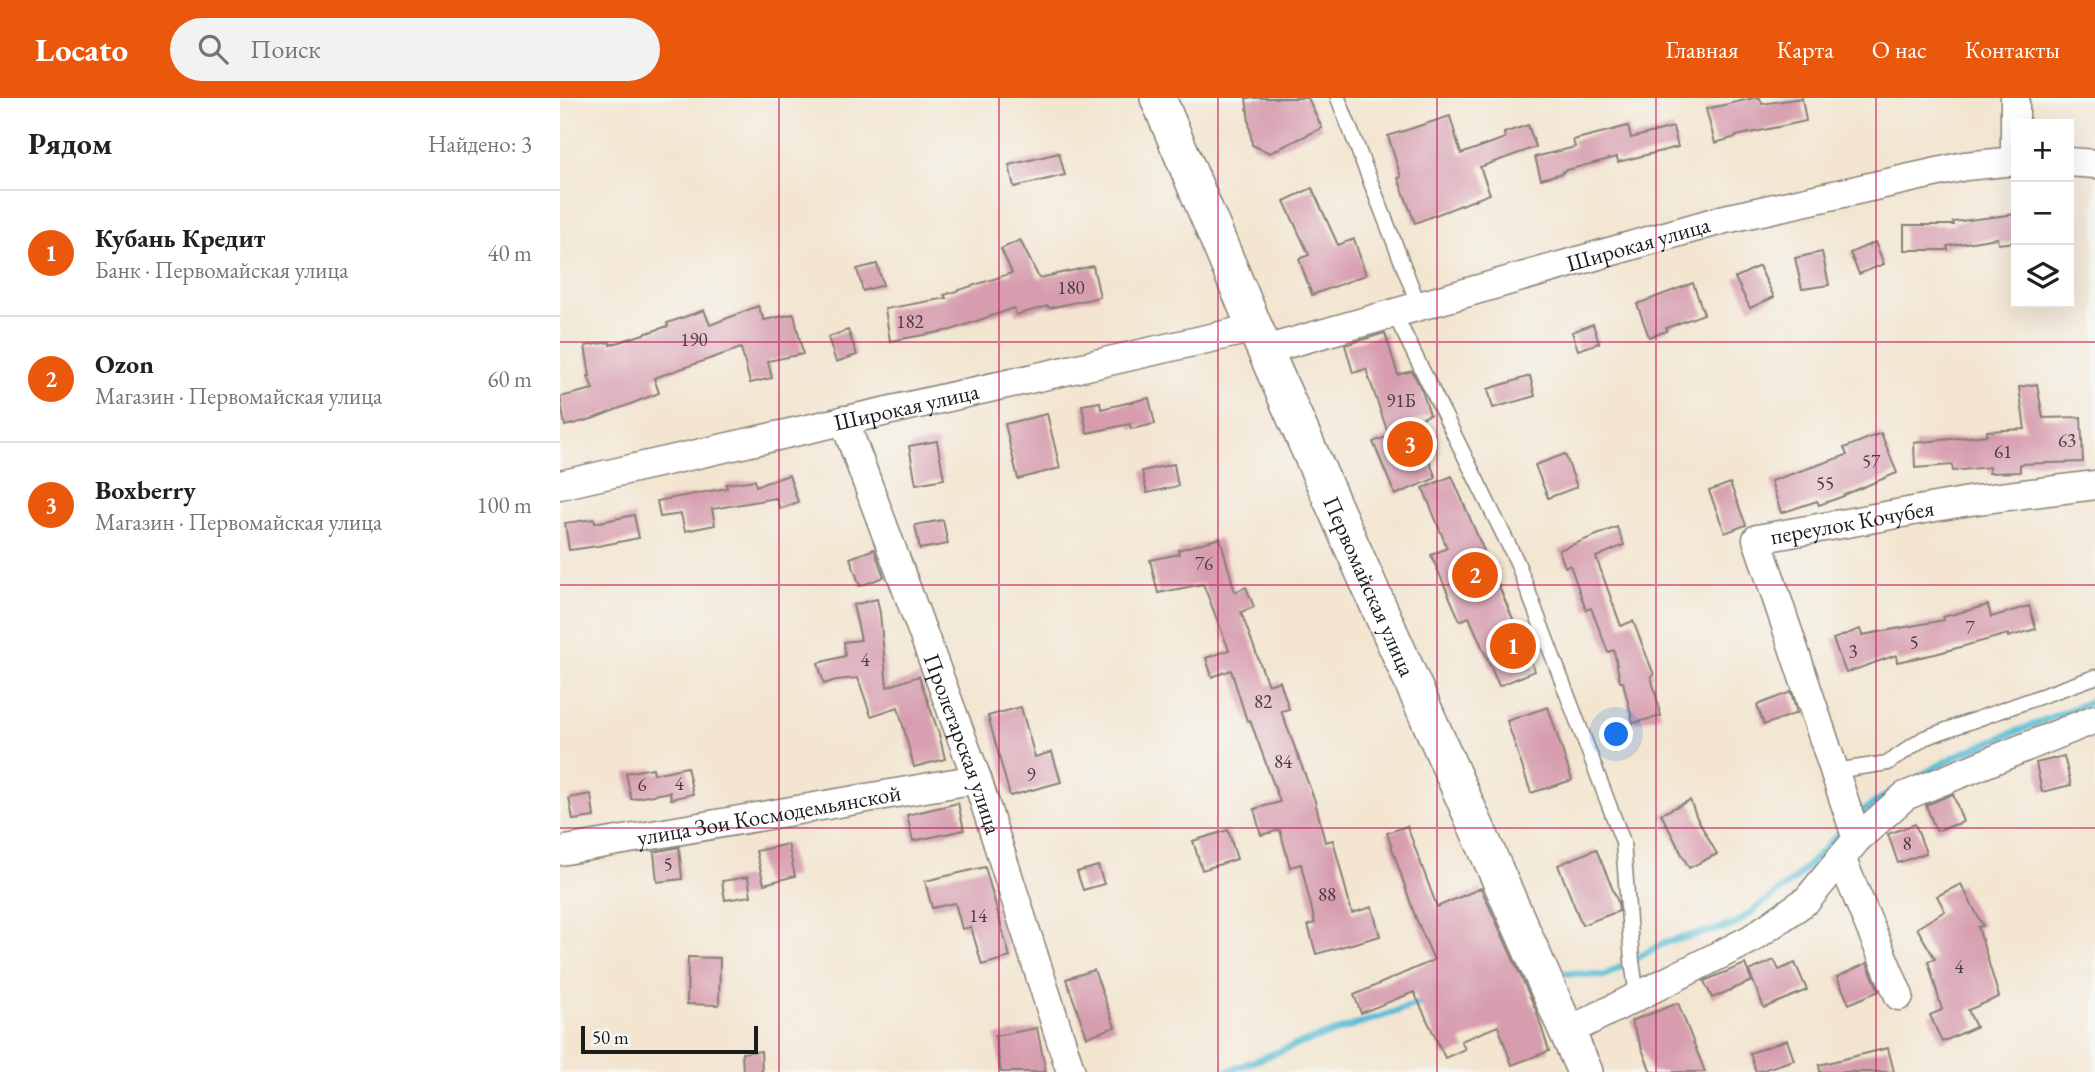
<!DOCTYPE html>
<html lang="ru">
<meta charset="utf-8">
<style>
:root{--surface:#fff;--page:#f2f2f2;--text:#202124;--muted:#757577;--line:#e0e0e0;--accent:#ea580c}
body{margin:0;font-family:"EB Garamond",serif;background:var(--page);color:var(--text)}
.controls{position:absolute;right:21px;top:21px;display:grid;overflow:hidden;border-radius:0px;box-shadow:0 7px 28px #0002}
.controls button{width:63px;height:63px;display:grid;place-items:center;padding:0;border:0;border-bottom:2px solid var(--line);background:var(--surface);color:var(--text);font:35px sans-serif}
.scale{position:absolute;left:21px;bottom:18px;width:177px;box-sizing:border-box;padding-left:7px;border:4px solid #1c1c1c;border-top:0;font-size:19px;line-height:24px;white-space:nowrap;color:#1c1c1c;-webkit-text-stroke:5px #f6f6f2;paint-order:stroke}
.you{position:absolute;left:1057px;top:637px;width:24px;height:24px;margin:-18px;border:5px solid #fff;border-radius:50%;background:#1a73e8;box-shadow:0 0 0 10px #1a73e833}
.badge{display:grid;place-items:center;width:46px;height:46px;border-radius:50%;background:var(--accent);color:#fff;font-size:23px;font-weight:700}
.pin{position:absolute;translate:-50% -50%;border:4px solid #fff;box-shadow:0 2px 7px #0006}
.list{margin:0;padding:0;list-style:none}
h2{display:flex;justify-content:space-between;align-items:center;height:91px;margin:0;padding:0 28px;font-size:30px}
h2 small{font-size:23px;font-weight:400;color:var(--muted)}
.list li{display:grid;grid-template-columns:46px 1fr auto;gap:21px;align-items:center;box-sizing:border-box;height:126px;padding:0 28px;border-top:2px solid var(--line)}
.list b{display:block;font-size:26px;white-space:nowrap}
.list p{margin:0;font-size:23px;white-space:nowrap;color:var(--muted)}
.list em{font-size:23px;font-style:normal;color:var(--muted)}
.icon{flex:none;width:38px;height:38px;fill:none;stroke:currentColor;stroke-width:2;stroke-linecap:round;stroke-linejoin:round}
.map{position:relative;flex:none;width:1535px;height:974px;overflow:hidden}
header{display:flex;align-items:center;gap:42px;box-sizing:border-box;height:98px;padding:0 35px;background:var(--accent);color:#fff}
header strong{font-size:33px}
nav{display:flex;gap:38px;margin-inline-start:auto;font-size:24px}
.search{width:490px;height:63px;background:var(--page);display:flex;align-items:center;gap:18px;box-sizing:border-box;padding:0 24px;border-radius:38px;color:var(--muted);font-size:26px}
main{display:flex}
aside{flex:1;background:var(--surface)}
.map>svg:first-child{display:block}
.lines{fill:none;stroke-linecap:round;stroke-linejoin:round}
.stream{stroke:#57bcd5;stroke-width:7}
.building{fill:#d79daf}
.service-casing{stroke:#888076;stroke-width:17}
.minor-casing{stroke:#888076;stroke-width:31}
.tertiary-casing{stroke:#888076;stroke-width:38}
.service{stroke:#fff;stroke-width:14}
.minor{stroke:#fff;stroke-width:28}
.tertiary{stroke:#fff;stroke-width:35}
.grid{fill:none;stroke:#c2185b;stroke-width:2;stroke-opacity:0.55}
.labels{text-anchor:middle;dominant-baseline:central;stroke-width:5;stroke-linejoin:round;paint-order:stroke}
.number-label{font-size:19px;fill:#4b3c41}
.street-label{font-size:23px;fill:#1c1c1c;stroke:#f6f6f2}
</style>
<header>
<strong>Locato</strong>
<div class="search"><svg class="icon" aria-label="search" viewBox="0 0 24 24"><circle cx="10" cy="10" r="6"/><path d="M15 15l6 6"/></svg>Поиск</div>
<nav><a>Главная</a><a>Карта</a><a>О нас</a><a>Контакты</a></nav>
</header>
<main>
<aside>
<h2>Рядом<small>Найдено: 3</small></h2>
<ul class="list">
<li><span class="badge">1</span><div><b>Кубань Кредит</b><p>Банк · Первомайская улица</p></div><em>40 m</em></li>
<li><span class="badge">2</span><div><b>Ozon</b><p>Магазин · Первомайская улица</p></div><em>60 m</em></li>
<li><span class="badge">3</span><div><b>Boxberry</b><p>Магазин · Первомайская улица</p></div><em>100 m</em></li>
</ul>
</aside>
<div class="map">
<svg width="1535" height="974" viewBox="0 0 1535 974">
<rect width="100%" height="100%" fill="#f6f6f2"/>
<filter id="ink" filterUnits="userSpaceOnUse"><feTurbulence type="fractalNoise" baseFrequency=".0143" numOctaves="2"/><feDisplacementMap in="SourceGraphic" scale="14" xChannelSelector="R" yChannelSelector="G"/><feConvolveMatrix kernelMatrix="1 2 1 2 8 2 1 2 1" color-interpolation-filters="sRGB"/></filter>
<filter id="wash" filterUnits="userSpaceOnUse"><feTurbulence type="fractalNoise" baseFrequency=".00686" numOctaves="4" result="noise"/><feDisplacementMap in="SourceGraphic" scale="28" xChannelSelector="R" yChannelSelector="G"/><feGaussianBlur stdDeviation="1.57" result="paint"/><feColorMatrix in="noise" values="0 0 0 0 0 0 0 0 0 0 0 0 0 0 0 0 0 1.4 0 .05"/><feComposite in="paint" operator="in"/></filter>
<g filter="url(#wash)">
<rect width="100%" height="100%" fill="#f3e5d0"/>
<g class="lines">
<!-- stream -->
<g class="stream">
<path d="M1360,678l40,-22 135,-54"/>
<path d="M1297,717l35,-23"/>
<path d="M1007,875l37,3 62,-34 68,-17 60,-45 48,-49"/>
<path d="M666,974l70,-27 122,-41"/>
</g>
</g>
<g id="blocks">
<!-- building -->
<g class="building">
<path d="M686,0h62l14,30 -52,25 -18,-8z"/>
<path d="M1194,0h6l2,6 40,-6 4,23 -70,15v1l-21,6 -9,-34z"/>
<path d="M890,18l11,38 44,-16 -1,-5 24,-8 8,22 -56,20 10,27 -75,29 -17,-45 3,-1 -13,-41z"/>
<path d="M1068,28l3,12 42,-11 5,20 -60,15 -1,-5 -54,14v2l-22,6 -6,-22 40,-10 -2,-7z"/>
<path d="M499,55l6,22 -51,12 -5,-22z"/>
<path d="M752,90l26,57 16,-6 12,36 -54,20 -13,-36 10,-4 -25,-54z"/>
<path d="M1456,116v28l-18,2 -1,-6 -50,8 1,4h-44v-25h50l-1,-3z"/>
<path d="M460,142l19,38 54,-12 7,31 -51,11 -1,-2 -32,9 -2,-7 -63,22 -61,11 -5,-32 61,-11 -2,-3 68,-22 -11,-24z"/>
<path d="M1315,144l9,22 -25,10 -9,-21z"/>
<path d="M1262,154l7,33 -27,4 -7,-31z"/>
<path d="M317,166l6,21 -20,6 -6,-22z"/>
<path d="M1199,168l15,31 -24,11 -15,-30z"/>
<path d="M1133,185l11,31 -38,14 1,3 -18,6 -12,-33z"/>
<path d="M198,208l6,14 30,-6 9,40 -35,7 4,17 -22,5 -9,-35 -87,30 5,15 -67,26 -27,7 -5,-29 33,-8 -5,-13h2l-5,-30 25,-4v3l58,-19 -1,-3 37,-13 6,15z"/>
<path d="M1033,226l6,19 -21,7 -6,-18z"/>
<path d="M288,232l9,25 -21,7 -8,-25z"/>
<path d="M825,235l13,42 14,-4 10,20 8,24 -17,6 23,57 -41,17 -22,-53 16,-6 -23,-67 -13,4 -8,-28z"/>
<path d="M970,278l5,20 -42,12 -5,-19z"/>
<path d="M1477,286l6,34 38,-1 2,45 -63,2v8l-31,1v-6l-36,4 -1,-6 -37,3 -1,-25 73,-8v-4l38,-2 -6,-42z"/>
<path d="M589,300l6,26 -24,5 -1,-5 -43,9 -5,-28 18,-3 1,7z"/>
<path d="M487,316l13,54 -42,11 -13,-55z"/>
<path d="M1321,335l16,40 -53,22v1l-25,9 -2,-4 -36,12 -10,-32 76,-26 -3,-7z"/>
<path d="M377,343l7,38 -28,5 -7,-38z"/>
<path d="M1005,356l12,33 -29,11 -13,-33z"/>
<path d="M614,366l4,22 -31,7 -5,-22z"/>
<path d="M229,377l9,27 -18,7 -4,-11 -64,11 3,16 -30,6 -4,-17 -21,3 -3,-16 70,-13 -1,-4 29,-4 1,6z"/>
<path d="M892,378l83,195 -36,15 -30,-69 -9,4 -29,-66 16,-7 -24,-60z"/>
<path d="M1170,385l16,42 -21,8 -16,-42z"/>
<path d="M74,417l5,23 -41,8 -29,4 -4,-27 29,-4 1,4z"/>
<path d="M383,422l5,24 -28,5 -5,-24z"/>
<path d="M1057,429l7,18 -28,12 25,69 12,-5 21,54 -3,1 10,40 -28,7 -10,-41h-3l-6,-32 -6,2 -17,-44 -5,2 -16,-45 -5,2 -6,-17z"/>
<path d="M660,440l15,54 11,-5 8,20 -13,5 27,73 12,-4 9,28 -8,2 34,90 10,41 8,-2 19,73 20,-6 8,29 -64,18 -8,-29 7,-2 -14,-59 -11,3 -10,-37 -19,5 -7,-26 26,-7 -30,-82 -3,1 -16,-51 -19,7 -6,-19 23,-8 -26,-66 -45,9 -8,-33 29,-6 -1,-4z"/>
<path d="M314,451l10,28 -24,9 -10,-28z"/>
<path d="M317,501l3,14 7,74 32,-11 20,58 6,25 -31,8 -16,-60 -27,9 -13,-38 -22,2 -12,4 -6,-21 27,-7 -1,-14 17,-2 -8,-35z"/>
<path d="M1428,507l3,12 38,-11 7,23 -28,8v-3l-73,20 -38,8 -1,-7 -50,18 -13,-34 27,-10 2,6 82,-15 -1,-3z"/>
<path d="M1231,594l6,21 -33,12 -7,-20z"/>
<path d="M461,609l14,50 17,-5 9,30 -51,14 -22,-80z"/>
<path d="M988,609l24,73 -41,13 -24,-72z"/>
<path d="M1504,658l7,29 -29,7 -6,-29z"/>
<path d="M127,669l6,27 -22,5 -1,-7 -39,7 -5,-26 27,-5 1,6z"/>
<path d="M31,696l3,23 -21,3 -4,-22z"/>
<path d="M1393,696l10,28 -27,9 -10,-26z"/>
<path d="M1130,702l7,18 20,36 -28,14 -28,-54z"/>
<path d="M398,705l6,27 -51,11 -6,-26z"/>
<path d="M1355,726l11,29 -28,10 -10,-29z"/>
<path d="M847,728l30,81 44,-19 55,122 13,41 -37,14 -14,-39 -37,15 4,8 -20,9 -31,-66 -53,21 -7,-18 80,-35 -19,-44 -28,-83z"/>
<path d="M668,732l9,29 -35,11 -9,-29z"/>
<path d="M228,746l7,32 -31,8 -8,-33z"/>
<path d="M119,749l3,32 -25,3 -3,-30z"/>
<path d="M1036,751l22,53 1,9 -37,14 -24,-60z"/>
<path d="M538,768l6,18 -21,6 -6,-18z"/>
<path d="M425,769l25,90 -28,8 -11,-38 -9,2 -7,-26 -23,5 -7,-27z"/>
<path d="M188,779l3,19 -26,4 -3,-19z"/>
<path d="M1401,786l22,42 -5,1 21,70 -31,13 8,17 -34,15 -12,-27 12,-5 -14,-49 7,-2 -18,-31 28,-17 -8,-15z"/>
<path d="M128,859l32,1 -1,47 -32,-1z"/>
<path d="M1214,862l5,10 16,-7 12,27 -43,18 -15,-37z"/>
<path d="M1307,865l12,28 -30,13 -12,-27z"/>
<path d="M1185,866l7,17 -40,17 -8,-17z"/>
<path d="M534,872l21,57 -28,10 -21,-58z"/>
<path d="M1118,905l27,69h-54l-20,-51z"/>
<path d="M477,930l9,44h-45l-6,-36z"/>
<path d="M1227,942l7,20 -38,12 -6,-19z"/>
<path d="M1328,950l6,24h-74l-1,-7z"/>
<path d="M201,953l1,21h-19l-1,-19z"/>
</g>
</g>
</g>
<g filter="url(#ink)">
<use href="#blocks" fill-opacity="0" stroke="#888076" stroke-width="2"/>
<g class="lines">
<!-- service casing -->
<g class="service-casing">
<g id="service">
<path d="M778,0l81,208"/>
<path d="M834,215l123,249 106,280 9,119 5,35"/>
<path d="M1274,673l54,-8 36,-25 171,-61"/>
</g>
</g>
<!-- minor casing -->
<g class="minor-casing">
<g id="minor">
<path d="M1455,63v-63"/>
<path d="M1509,64l26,2"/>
<path id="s1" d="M705,252l460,-131 240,-53 51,-5"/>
<path id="s2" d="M284,322l133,359 94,293"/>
<path id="s3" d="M0,387l695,-157"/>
<path id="s4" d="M1297,741l-100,-300 212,-38 126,-16"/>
<path id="s5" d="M0,753l417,-72"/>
<path d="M1281,760l58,138"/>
<path d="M1007,934l184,-93 56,-39 50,-61 48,-43 190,-77"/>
</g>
</g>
<!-- tertiary casing -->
<g class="tertiary-casing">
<g id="tertiary">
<path id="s6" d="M598,0l97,230 330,744"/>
</g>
</g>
<!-- service -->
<use href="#service" class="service"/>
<!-- minor -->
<use href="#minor" class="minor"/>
<!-- tertiary -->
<use href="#tertiary" class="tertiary"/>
</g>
</g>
<!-- grid -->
<path class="grid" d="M219,0v974M439,0v974M658,0v974M877,0v974M1096,0v974M1316,0v974M0,244h1535M0,487h1535M0,730h1535"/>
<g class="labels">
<!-- number labels -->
<g class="number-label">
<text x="511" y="189">180</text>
<text x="350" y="223">182</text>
<text x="134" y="241">190</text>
<text x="841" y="302">91Б</text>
<text x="1507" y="342">63</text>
<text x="1443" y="353">61</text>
<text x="1311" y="363">57</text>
<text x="1265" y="385">55</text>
<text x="644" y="465">76</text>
<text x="1410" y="529">7</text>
<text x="1354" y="544">5</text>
<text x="1293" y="553">3</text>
<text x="305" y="561">4</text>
<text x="703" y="603">82</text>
<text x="723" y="663">84</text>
<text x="471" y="676">9</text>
<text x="119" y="685">4</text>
<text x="82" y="686">6</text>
<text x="1347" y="745">8</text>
<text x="108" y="766">5</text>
<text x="767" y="796">88</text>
<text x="418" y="817">14</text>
<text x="1399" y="868">4</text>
</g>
<!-- street labels -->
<g class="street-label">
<text stroke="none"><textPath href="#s1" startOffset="388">Широкая улица</textPath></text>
<text stroke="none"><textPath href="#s3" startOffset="355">Широкая улица</textPath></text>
<text stroke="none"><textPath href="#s4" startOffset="413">переулок Кочубея</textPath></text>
<text stroke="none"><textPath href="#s6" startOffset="532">Первомайская улица</textPath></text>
<text stroke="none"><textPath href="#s2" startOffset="345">Пролетарская улица</textPath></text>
<text stroke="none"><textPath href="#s5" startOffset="212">улица Зои Космодемьянской</textPath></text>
</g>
</g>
</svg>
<div class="controls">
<button>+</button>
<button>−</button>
<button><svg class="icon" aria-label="layers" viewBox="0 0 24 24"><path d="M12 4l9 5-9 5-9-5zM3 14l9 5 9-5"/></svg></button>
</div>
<div class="scale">50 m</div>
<div class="you"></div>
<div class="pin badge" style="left:953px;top:548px">1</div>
<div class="pin badge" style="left:915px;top:477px">2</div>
<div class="pin badge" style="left:850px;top:346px">3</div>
</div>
</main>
